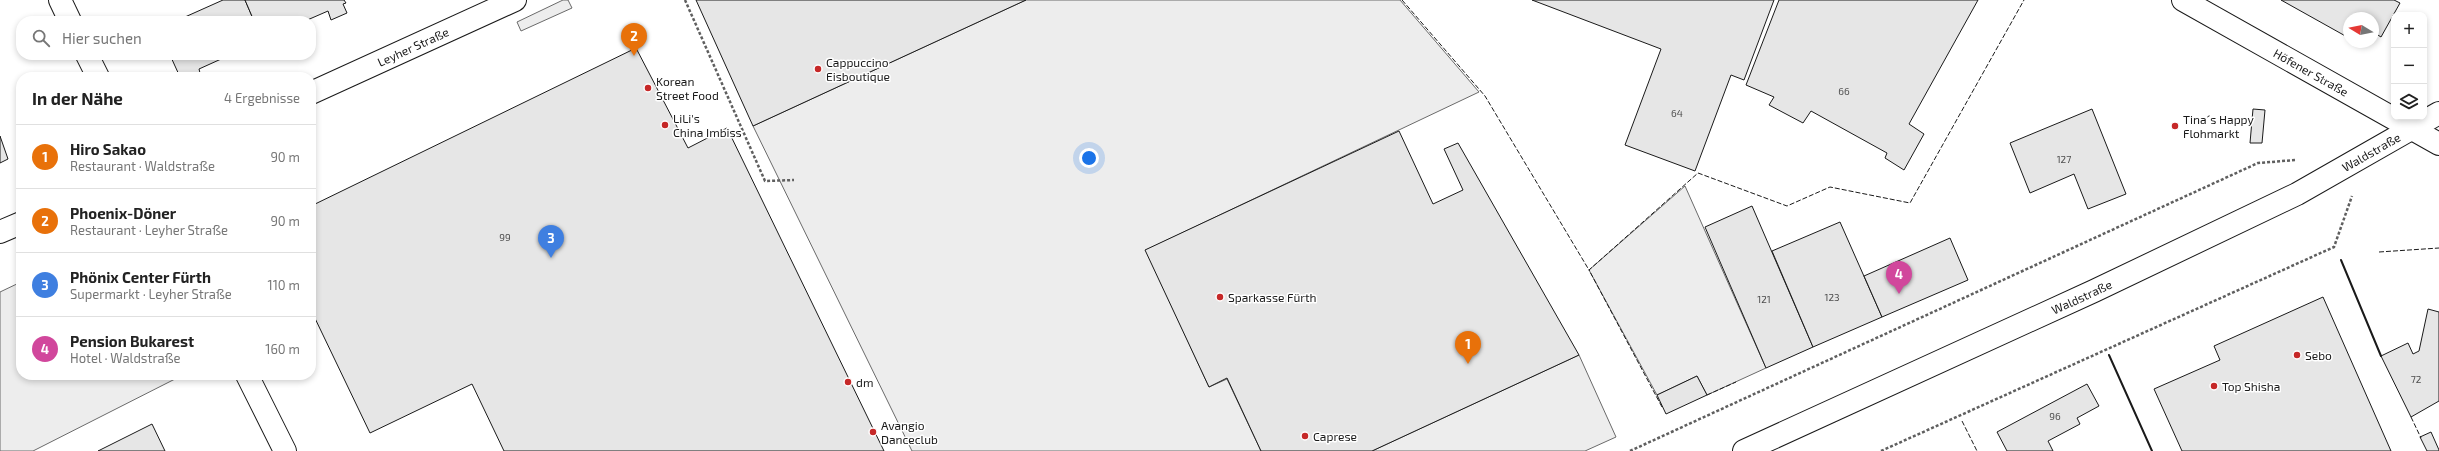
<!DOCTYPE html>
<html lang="de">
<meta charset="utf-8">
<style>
:root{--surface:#fff;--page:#f2f2f2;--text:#222;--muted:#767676;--line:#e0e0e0;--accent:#1a73e8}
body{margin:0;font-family:"Exo 2",sans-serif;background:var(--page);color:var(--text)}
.controls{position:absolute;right:12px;top:12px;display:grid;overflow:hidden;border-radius:8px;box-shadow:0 2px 6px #0003}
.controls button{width:36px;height:36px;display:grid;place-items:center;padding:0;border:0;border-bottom:1px solid var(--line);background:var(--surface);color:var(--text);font:20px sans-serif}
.compass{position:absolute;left:2343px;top:12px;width:36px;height:36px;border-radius:50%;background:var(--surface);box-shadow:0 2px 6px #0003;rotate:280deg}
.you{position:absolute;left:1089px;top:158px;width:14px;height:14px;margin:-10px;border:3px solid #fff;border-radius:50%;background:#1a73e8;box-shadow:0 0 0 6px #1a73e833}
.badge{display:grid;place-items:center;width:26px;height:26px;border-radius:50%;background:var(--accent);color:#fff;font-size:13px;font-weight:700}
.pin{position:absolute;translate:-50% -33px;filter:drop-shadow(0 1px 2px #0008)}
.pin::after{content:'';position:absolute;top:21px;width:14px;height:12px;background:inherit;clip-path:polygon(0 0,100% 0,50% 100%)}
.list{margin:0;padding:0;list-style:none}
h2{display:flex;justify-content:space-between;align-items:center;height:52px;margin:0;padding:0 16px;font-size:17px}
h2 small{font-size:13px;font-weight:400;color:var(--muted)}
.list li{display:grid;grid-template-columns:26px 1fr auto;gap:12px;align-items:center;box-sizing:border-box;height:64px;padding:0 16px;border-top:1px solid var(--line)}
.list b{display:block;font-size:15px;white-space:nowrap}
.list p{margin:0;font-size:13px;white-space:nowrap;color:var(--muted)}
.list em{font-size:13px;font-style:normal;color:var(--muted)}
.icon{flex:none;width:22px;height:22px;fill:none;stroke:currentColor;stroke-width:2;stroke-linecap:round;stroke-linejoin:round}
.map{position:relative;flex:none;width:2439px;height:451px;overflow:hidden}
.search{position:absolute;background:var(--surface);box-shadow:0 2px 6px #0003;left:16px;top:16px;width:300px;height:44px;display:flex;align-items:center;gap:10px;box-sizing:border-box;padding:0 14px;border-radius:16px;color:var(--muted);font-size:15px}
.panel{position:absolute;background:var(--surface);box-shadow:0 2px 6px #0003;left:16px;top:72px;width:300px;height:308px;border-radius:16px}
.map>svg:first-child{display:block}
.built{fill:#ededed;stroke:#6a6a6a}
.building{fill:#e6e6e6;stroke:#1a1a1a}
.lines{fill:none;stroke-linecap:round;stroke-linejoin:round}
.minor-casing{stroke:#1a1a1a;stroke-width:24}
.major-casing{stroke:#1a1a1a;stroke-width:24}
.path{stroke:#5f5f5f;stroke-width:2.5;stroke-dasharray:3 2;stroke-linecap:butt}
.minor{stroke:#fff;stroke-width:22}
.major{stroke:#fff;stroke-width:22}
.fence{stroke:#1a1a1a;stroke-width:1;stroke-dasharray:5 2;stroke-linecap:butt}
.wall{stroke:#1a1a1a;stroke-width:2}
.poi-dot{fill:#c62828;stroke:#fff;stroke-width:1.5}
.labels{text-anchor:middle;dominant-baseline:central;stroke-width:3;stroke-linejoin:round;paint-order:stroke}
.number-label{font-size:10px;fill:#4d4d4d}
.street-label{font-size:12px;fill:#1a1a1a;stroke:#fff}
.poi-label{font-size:12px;fill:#1a1a1a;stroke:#fff;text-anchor:start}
</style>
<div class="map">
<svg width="2439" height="451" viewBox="0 0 2439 451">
<rect width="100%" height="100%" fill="#fff"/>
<!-- built -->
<g class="built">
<path d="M563,0h5l4,8 -51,23 -4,-9z"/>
<path d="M1026,0h374l79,92 -333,158 63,137 18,-8 34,72h-349l-159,-325z"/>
<path d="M1685,186l81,182 -59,27 -10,-19 -40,19 -68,-125z"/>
<path d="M21,282v93h152l2,4 -142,72h-33v-159z"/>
<path d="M1579,355l37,82 -31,14h-213z"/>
</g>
<!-- building -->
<g class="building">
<path d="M223,0h22l9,21h-78z"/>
<path d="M245,0h99l2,3 -3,1 4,9 -16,7 -3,-9 -23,10h-51z"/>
<path d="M696,0h330l-273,126z"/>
<path d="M1532,0h242l-30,80 -13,-5 -36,96 -70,-26 36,-96z"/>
<path d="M1779,0h199l-69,124 15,10 -20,36 -19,-12 2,-5 -76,-42 -8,12 -34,-18 5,-8 -28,-12z"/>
<path d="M2281,0h113l6,3 -19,34 -8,-5v-14h-24v20z"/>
<path d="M636,48l52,100 39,-20 157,323h-380l-32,-67 -102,49 -59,-123v-104z"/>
<path d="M170,55h60l-31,14 2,8h-21z"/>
<path d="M2092,109l34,85 -38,15 -14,-35 -44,19 -20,-50z"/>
<path d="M2253,109l12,1 -3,33h-12z"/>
<path d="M1399,131l34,73 30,-14 -19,-41 14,-6 121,212 -207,96h-111l-34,-73 -18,9 -64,-137z"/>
<path d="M0,136l8,23 -8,4z"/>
<path d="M1752,206l61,141 -47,21 -61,-141z"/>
<path d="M1840,222l42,95 -69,30 -41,-96z"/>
<path d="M1950,238l18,42 -86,37 -18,-41z"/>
<path d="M2323,297l68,154h-209l-28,-62 66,-29 -6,-14z"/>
<path d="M2428,309l11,3v89l-28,16 -30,-61 27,-13 5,11 6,-3z"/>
<path d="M1697,376l10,19 -41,19 -9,-19z"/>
<path d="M2087,384l12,22 -22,12 3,6 -32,17 5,10h-46l-10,-19z"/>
<path d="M152,424l13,27h-67z"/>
<path d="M2431,432l8,18v1h-12l-7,-14z"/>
</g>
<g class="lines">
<!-- minor casing -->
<g class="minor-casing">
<g id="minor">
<path id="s1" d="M311,93l204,-93"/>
<path d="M0,232l21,-9"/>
<path id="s2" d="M1744,451l350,-160 203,-97 142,-81"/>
</g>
</g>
<!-- major casing -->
<g class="major-casing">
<g id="major">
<path d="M60,0l10,21"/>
<path id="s3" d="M2183,0l256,144"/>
<path d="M87,55l11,22"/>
<path d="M247,375l38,76"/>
</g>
</g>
<!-- path -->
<g class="path">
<path d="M685,0l80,181 29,-1"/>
<path d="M1630,451l628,-288 38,-3"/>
<path d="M1881,451l453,-204 18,-51"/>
</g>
<!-- minor -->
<use href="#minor" class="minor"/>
<!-- major -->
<use href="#major" class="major"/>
<!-- fence -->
<g class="fence">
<path d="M1402,0l83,96 104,174"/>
<path d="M2379,252l60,-4"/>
<path d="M1707,395l29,-13"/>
<path d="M1662,407l-73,-137 109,-97 89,33 43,-19 80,16 114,-203"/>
<path d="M2411,417l10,21"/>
<path d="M1962,421l15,30"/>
</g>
<!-- wall -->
<g class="wall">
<path d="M2341,260l40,96"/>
<path d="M2109,355l43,96"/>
</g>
</g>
<!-- markers -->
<g class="poi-dot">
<circle cx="818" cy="69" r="4"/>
<circle cx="648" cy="88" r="4"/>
<circle cx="665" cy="125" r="4"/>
<circle cx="2175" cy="126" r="4"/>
<circle cx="1220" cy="297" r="4"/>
<circle cx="2297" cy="355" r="4"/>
<circle cx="848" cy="382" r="4"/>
<circle cx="2214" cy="386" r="4"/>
<circle cx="873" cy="432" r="4"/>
<circle cx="1305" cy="436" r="4"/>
</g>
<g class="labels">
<!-- number labels -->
<g class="number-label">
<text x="1844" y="91">66</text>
<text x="1677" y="113">64</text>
<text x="2064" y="159">127</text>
<text x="505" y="237">99</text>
<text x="1832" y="297">123</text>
<text x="1764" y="299">121</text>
<text x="2416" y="379">72</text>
<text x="2055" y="416">96</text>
</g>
<!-- street labels -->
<g class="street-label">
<text stroke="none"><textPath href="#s1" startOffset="112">Leyher Straße</textPath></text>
<text stroke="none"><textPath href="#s3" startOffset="147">Höfener Straße</textPath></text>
<text stroke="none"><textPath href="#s2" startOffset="695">Waldstraße</textPath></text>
<text stroke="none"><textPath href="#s2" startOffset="371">Waldstraße</textPath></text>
</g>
<!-- poi labels -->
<g class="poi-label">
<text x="826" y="62">Cappuccino<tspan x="826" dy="14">Eisboutique</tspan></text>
<text x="656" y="81">Korean<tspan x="656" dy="14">Street Food</tspan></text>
<text x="673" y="118">LiLi's<tspan x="673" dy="14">China Imbiss</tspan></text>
<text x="2183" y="119">Tina´s Happy<tspan x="2183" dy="14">Flohmarkt</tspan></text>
<text x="1228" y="297">Sparkasse Fürth</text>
<text x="2305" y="355">Sebo</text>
<text x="856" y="382">dm</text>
<text x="2222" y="386">Top Shisha</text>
<text x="881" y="425">Avangio<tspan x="881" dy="14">Danceclub</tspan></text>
<text x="1313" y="436">Caprese</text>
</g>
</g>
</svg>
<div class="controls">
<button>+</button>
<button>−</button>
<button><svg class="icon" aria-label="layers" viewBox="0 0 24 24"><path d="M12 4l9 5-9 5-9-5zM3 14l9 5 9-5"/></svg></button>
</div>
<svg class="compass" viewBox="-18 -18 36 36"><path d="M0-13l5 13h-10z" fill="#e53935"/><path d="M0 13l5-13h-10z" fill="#767676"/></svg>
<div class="you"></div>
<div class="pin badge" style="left:1468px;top:364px;background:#e8710a">1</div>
<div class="pin badge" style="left:634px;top:56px;background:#e8710a">2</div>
<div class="pin badge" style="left:551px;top:258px;background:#3f7fe0">3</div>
<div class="pin badge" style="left:1899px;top:294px;background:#d1479c">4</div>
<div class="search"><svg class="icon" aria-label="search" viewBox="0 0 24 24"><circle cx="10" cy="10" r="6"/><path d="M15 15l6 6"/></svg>Hier suchen</div>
<section class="panel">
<h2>In der Nähe<small>4 Ergebnisse</small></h2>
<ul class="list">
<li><span class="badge" style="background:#e8710a">1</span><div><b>Hiro Sakao</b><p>Restaurant · Waldstraße</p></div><em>90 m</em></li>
<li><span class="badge" style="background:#e8710a">2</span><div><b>Phoenix-Döner</b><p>Restaurant · Leyher Straße</p></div><em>90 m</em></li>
<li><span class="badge" style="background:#3f7fe0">3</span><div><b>Phönix Center Fürth</b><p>Supermarkt · Leyher Straße</p></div><em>110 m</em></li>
<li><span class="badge" style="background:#d1479c">4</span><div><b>Pension Bukarest</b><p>Hotel · Waldstraße</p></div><em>160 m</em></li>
</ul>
</section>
</div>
